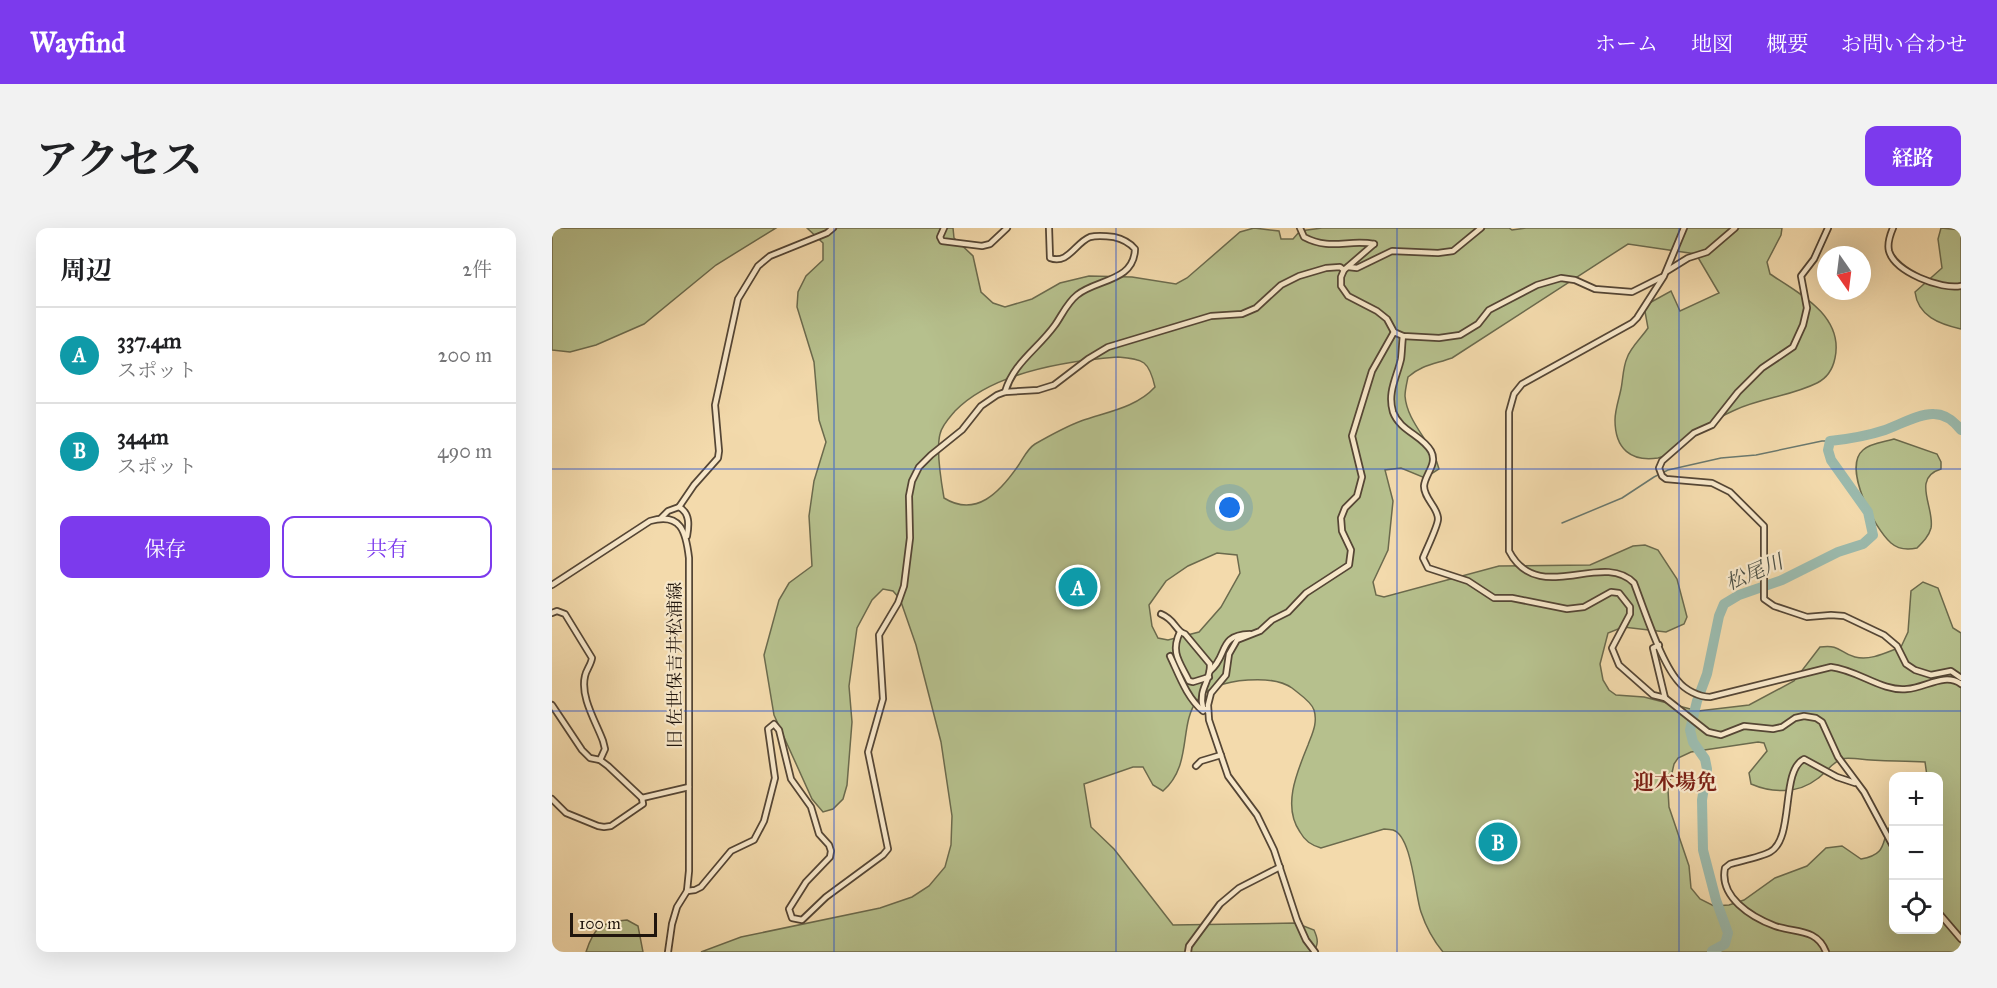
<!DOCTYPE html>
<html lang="ja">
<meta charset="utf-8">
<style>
:root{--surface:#fff;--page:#f2f2f2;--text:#202124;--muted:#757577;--line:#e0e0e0;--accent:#7c3aed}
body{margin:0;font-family:"IM FELL Great Primer","Noto Serif JP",serif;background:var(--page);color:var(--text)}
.controls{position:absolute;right:18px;bottom:18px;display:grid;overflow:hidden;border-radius:12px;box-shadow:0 6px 24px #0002}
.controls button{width:54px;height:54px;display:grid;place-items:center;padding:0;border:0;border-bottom:2px solid var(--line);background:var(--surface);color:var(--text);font:30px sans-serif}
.compass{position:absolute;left:1265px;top:18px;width:54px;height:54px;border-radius:50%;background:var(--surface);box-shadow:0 6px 24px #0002;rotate:166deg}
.scale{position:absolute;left:18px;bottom:15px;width:87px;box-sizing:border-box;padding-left:6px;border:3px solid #20150d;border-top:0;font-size:16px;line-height:21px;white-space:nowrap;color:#20150d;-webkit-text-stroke:4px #f7e7c9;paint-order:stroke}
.you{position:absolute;left:678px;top:280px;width:21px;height:21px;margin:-15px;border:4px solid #fff;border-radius:50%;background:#1a73e8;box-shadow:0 0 0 9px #1a73e833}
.badge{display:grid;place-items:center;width:39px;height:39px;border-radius:50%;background:var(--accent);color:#fff;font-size:20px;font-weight:700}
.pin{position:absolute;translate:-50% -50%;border:3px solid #fff;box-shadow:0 2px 6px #0006}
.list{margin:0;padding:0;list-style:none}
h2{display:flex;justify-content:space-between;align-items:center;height:78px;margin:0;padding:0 24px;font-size:26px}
h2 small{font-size:20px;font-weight:400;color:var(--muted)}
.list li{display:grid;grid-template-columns:39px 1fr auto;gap:18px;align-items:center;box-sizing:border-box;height:96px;padding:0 24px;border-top:2px solid var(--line)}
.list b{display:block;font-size:22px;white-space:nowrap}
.list p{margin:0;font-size:20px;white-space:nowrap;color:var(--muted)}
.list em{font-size:20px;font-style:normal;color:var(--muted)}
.actions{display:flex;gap:12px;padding:18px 24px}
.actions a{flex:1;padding:14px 0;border:2px solid var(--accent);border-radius:12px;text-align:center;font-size:21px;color:var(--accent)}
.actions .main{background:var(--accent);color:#fff}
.icon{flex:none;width:33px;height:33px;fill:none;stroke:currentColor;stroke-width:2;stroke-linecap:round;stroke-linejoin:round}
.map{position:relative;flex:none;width:1409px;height:724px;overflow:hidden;border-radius:12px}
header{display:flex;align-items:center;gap:36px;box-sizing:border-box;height:84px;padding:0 30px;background:var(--accent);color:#fff}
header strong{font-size:28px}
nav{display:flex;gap:33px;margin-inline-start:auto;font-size:21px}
.intro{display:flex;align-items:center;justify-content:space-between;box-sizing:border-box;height:144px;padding:0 36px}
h1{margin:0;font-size:42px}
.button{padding:15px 27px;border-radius:12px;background:var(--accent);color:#fff;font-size:21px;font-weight:700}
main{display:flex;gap:36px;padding:0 36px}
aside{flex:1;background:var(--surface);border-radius:12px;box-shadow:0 6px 24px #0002}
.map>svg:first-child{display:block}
.green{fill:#b6c08d;stroke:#6b6a4d;stroke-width:1.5;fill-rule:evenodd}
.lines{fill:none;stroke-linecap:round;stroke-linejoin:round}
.stream{stroke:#6a786d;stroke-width:1.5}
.river{stroke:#9bbaad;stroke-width:10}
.street-casing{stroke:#554635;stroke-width:8}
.street{stroke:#f7e7c9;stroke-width:4.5}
.grid{fill:none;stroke:#1d4ed8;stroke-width:1.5;stroke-opacity:0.55}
.labels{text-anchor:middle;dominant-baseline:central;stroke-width:4.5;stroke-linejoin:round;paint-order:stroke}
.street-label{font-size:18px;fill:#20150d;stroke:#f7e7c9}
.water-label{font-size:20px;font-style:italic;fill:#4b4f45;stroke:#f7e7c9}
.quarter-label{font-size:21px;font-weight:bold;fill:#7a1f14;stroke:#f7e7c9}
</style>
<header>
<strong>Wayfind</strong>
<nav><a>ホーム</a><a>地図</a><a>概要</a><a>お問い合わせ</a></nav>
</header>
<div class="intro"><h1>アクセス</h1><a class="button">経路</a></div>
<main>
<aside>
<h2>周辺<small>2件</small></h2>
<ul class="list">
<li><span class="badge" style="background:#0f9aa8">A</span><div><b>337.4m</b><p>スポット</p></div><em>200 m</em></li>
<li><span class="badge" style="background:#0f9aa8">B</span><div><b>344m</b><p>スポット</p></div><em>490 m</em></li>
</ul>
<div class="actions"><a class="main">保存</a><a>共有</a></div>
</aside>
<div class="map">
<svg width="1409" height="724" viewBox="0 0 1409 724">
<rect width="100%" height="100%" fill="#f3daac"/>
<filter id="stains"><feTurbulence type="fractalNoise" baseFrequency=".00333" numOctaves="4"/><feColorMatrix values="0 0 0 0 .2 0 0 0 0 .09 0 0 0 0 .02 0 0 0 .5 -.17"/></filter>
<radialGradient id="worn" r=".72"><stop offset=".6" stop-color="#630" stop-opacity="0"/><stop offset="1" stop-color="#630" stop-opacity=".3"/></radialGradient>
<!-- green -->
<g class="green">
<path d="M0,0h224l-60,37 -72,59 -48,21 -26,7 -18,-2z"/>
<path d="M255,0h146l1,10 19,18 8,36 12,11 12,4 27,-8 28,-16 29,-7 43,1 44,7 11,-6 53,-46 14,-4 25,3 2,8h12l7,-8 22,-3h187l3,2 14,-2h256l-1,7 -14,27 3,12c29,19 74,42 65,84 -2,10 -8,20 -18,25 -26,13 -56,15 -82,27 -14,6 -27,14 -39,23 -13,9 -22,22 -38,25 -27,4 -43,-9 -43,-38 0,-10 4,-21 6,-31 2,-10 2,-22 6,-31 3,-10 15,-21 21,-30l-4,-22 27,-15 9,20 39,-18 -23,-39 -68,-10 -176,114c-17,6 -31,7 -44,19 -1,5 -3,13 -3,19 2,27 28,47 34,73l-14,9 -24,-10 -16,2 8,31 -5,49 -15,32 3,13 8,2 115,-31 91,-1 43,-19 12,-1 13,5 19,29 10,38 -3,7 -18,8 -43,-5 -15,6 -8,31 3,16 6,10 7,5 28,2 54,14 51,-6 45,-24 26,-34c21,-3 19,6 35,10 16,4 32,-5 46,-10l7,-15 3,-41 12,-9 15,6 15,40 8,5v319h-518c-10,-12 -17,-25 -22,-40 -6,-17 -9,-76 -28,-82 0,0 -8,-1 -9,-1l-63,19c-10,-3 -16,-7 -21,-16 -18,-26 -3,-60 8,-87 4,-11 10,-22 6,-35 -3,-9 -15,-16 -22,-22 -13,-9 -30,-9 -44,-8 -91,6 -42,74 -85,111l-10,-6 -10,-18h-10l-49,17 7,43 23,22 59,76 123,-2 18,7c4,9 5,14 -1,22h-612l40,-15 139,-29 32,-11 17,-11 16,-19 6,-22 1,-29 -11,-74 -25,-97 -16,-46 -7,-8 -10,-2 -11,11 -15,28 -8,58 3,36 -5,63 -4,14 -10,10 -10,3 -11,-13 -38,-84 -10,-60 15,-55 10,-17 23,-17 -3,-50 5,-35 12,-39 -7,-22 -5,-58 -17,-55 1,-15 8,-16 17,-16v-17zM566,129c26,2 31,4 37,30 -19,21 -49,25 -74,34 -16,6 -32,15 -46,23 -8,5 -12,15 -17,22 -18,26 -42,52 -74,32 -3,-17 -8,-48 -4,-64 2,-9 9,-16 15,-23 38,-39 111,-50 163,-54zM665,325l20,2 3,18 -19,34 -22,25 -31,8 -10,-2 -6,-12 -3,-21 17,-24 22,-15zM1206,514l6,1 3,8 -18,22 2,11c21,9 47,10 66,-5 9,-6 15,-17 25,-20 5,-2 13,0 18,0 22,3 44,1 65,3l2,14h11v154h-44l-1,-108c-14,16 -2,32 -32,37l-19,-13 -16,2 -19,18 -32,12 -31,22 -15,5 -15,1 -14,-7 -9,-11 -2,-22 -20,-59 -1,-17 6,-26 4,-6 13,-6z"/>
<path d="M1389,0l20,2v99c-22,-5 -43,-13 -46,-37l27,-24 -4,-29z"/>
<path d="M1342,211l43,15 4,8v7c-30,9 -6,39 -10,59 -2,8 -8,14 -14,20 -9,2 -18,2 -26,-5 -16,-14 -49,-75 -28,-93 7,-7 21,-8 31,-11z"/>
<path d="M75,692l11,6 5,26h-57c8,-25 15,-30 41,-32z"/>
</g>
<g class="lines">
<!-- stream -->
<path class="stream" d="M1010,295l60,-25 32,-21 14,-7 53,-12 35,-3 66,-14h8"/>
<!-- river -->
<path class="river" d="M1160,723l13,-7 3,-11 -12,-33 -13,-50 -1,-50 5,-31 -2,-10 -12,-17 -3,-12 7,-29 10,-27 12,-58 5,-12 15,-9 43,-15 56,-28 25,-8 10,-9 -5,-23 -37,-52 -3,-10 2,-9c19,-2 37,-5 55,-11 14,-5 35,-17 49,-16 12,0 20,7 27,16"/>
<!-- street casing -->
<g class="street-casing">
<g id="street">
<path d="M392,0l-4,9 2,4 40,5 8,-2 17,-16"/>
<path d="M748,0l4,9c26,14 45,2 70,7"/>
<path d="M1132,0l-20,48 -27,42 -5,5 -110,61 -8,10 -5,18v139c29,56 93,-1 125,32 10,26 27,79 44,98 7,9 21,16 32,16l121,-30c27,3 51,25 76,22 18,-1 38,-17 54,-5"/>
<path d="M1276,0l-14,31 -13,17 6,32 -4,17 -10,22 -31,21 -24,24 -26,33 -18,8 -32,28 -3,7 3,8 4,3 46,4 18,9 34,34v73l10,7 33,11 24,-2 13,1 40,19 13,11 9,18 9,6 16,5 20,-4 10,7"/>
<path d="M1341,0c-3,7 -6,15 -4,23 6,21 52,39 72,35"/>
<path d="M822,16l-30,26 -3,7v9l7,10 29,15 10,8 7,13 9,4 36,2 21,-3 18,-11 11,-14 48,-25 24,-7 14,2 20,9 37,3 30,-15"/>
<path d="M796,39l9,1 35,-17 46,2 15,-2 28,-23"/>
<path d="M1115,43l21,-13 19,-6 28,-24"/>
<path d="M851,108c-1,7 -1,15 -2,23 -4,18 -14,33 -8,53 7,19 29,23 38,39 7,13 -6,23 -7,35 0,13 14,21 14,33 0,7 -12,31 -15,39l5,10 40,13 26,17h18l55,11 17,-2 27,-15 8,1 11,14v7l-18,34 7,17 34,30 12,3 43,34 13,3 23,-9 29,3 9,-2 13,-9 9,-2 12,2 6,4 16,35 26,35 30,56"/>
<path d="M453,164c9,-30 32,-42 50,-67 7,-10 12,-22 22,-30 19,-16 57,-13 58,-46 -6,-7 -12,-10 -21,-12 -8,-1 -16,-2 -24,0 -15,6 -22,28 -40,21l-1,-30"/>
<path d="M127,279l15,-22 24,-27 1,-7 -4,-46 23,-106 20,-33 12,-10 57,-23 6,-5"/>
<path d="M109,290l7,-7 11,-4c11,6 10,18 8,29"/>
<path d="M0,357l98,-64c31,-9 36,11 39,37v313l-2,20 -10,16 -5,17 -4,28"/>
<path d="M0,385l5,-2 8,3 27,44c-1,7 -6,12 -7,18 -5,21 11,46 18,65l2,8 -5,11"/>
<path d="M609,386c15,6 14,17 24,20l25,30c1,18 -12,24 -7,44l5,3"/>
<path d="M628,404c-10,21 0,30 9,49l4,1 16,-5"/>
<path d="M1107,417l-6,3 12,50"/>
<path d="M618,428c9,19 17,42 33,55"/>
<path d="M658,443c19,-16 7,-36 40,-37"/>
<path d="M0,477l30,45 8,8 10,2 8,6 34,32"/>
<path d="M644,538l5,-5 20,-6"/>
<path d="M90,570l47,-11"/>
<path d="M0,571l14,14 32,13 6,1 7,-1 32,-22 -1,-6"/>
<path d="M135,663l8,-1 6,-3 30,-36 23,-11 10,-19 11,-43 -7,-49 6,-5 5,6 12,49 20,28 8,27 10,11 2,6 -1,6 -24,25 -17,27 3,9 10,2 24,-23 57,-42 5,-6 -20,-97 15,-53 -4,-64 19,-32 6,-17 6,-48 -1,-42 3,-15 7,-14 12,-12 31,-25 19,-24 16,-11 8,-3 33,-2 16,-5 34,-26 20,-12 103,-31 31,-2 14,-6 25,-23 18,-9 27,-8 14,-1 4,3"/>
<path d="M1386,684l23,27"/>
<path d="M636,724l1,-6 31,-42 19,-16 41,-21"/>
<path d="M763,724l-9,-12 -9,-20 -23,-70 -17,-35 -29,-39 -19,-56 -1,-15 3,-12 15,-18 3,-21 8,-14 23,-9 12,-11 16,-8 18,-19 43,-28 2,-15 -9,-19 -1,-13 4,-10 12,-12 5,-19 -10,-41 20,-65 22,-39"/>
<path d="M1274,724c-9,-24 -31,-19 -51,-26 -24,-9 -56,-29 -50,-58l5,-4c10,-3 31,-7 40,-12 25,-14 10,-81 34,-93l33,18 18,6"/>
</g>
</g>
<!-- street -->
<use href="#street" class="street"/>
</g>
<!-- grid -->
<path class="grid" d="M282,0v724M564,0v724M845,0v724M1127,0v724M0,241h1409M0,483h1409"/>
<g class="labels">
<!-- street labels -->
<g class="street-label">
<text transform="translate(123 437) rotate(-90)">旧 佐世保吉井松浦線</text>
</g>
<!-- water labels -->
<g class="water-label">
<text transform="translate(1202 344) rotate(-23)">松尾川</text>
</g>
<!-- quarter labels -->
<g class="quarter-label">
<text x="1123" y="554">迎木場免</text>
</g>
</g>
<rect width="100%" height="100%" filter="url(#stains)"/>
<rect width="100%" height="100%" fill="url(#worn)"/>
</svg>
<div class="controls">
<button>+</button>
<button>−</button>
<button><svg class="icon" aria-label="locate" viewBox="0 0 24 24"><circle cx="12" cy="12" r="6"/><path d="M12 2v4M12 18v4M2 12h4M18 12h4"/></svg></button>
</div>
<svg class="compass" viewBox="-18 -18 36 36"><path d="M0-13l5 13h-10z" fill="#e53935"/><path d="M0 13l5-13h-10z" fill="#757577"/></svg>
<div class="scale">100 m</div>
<div class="you"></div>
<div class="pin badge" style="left:526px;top:359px;background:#0f9aa8">A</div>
<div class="pin badge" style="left:946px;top:614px;background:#0f9aa8">B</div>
</div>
</main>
